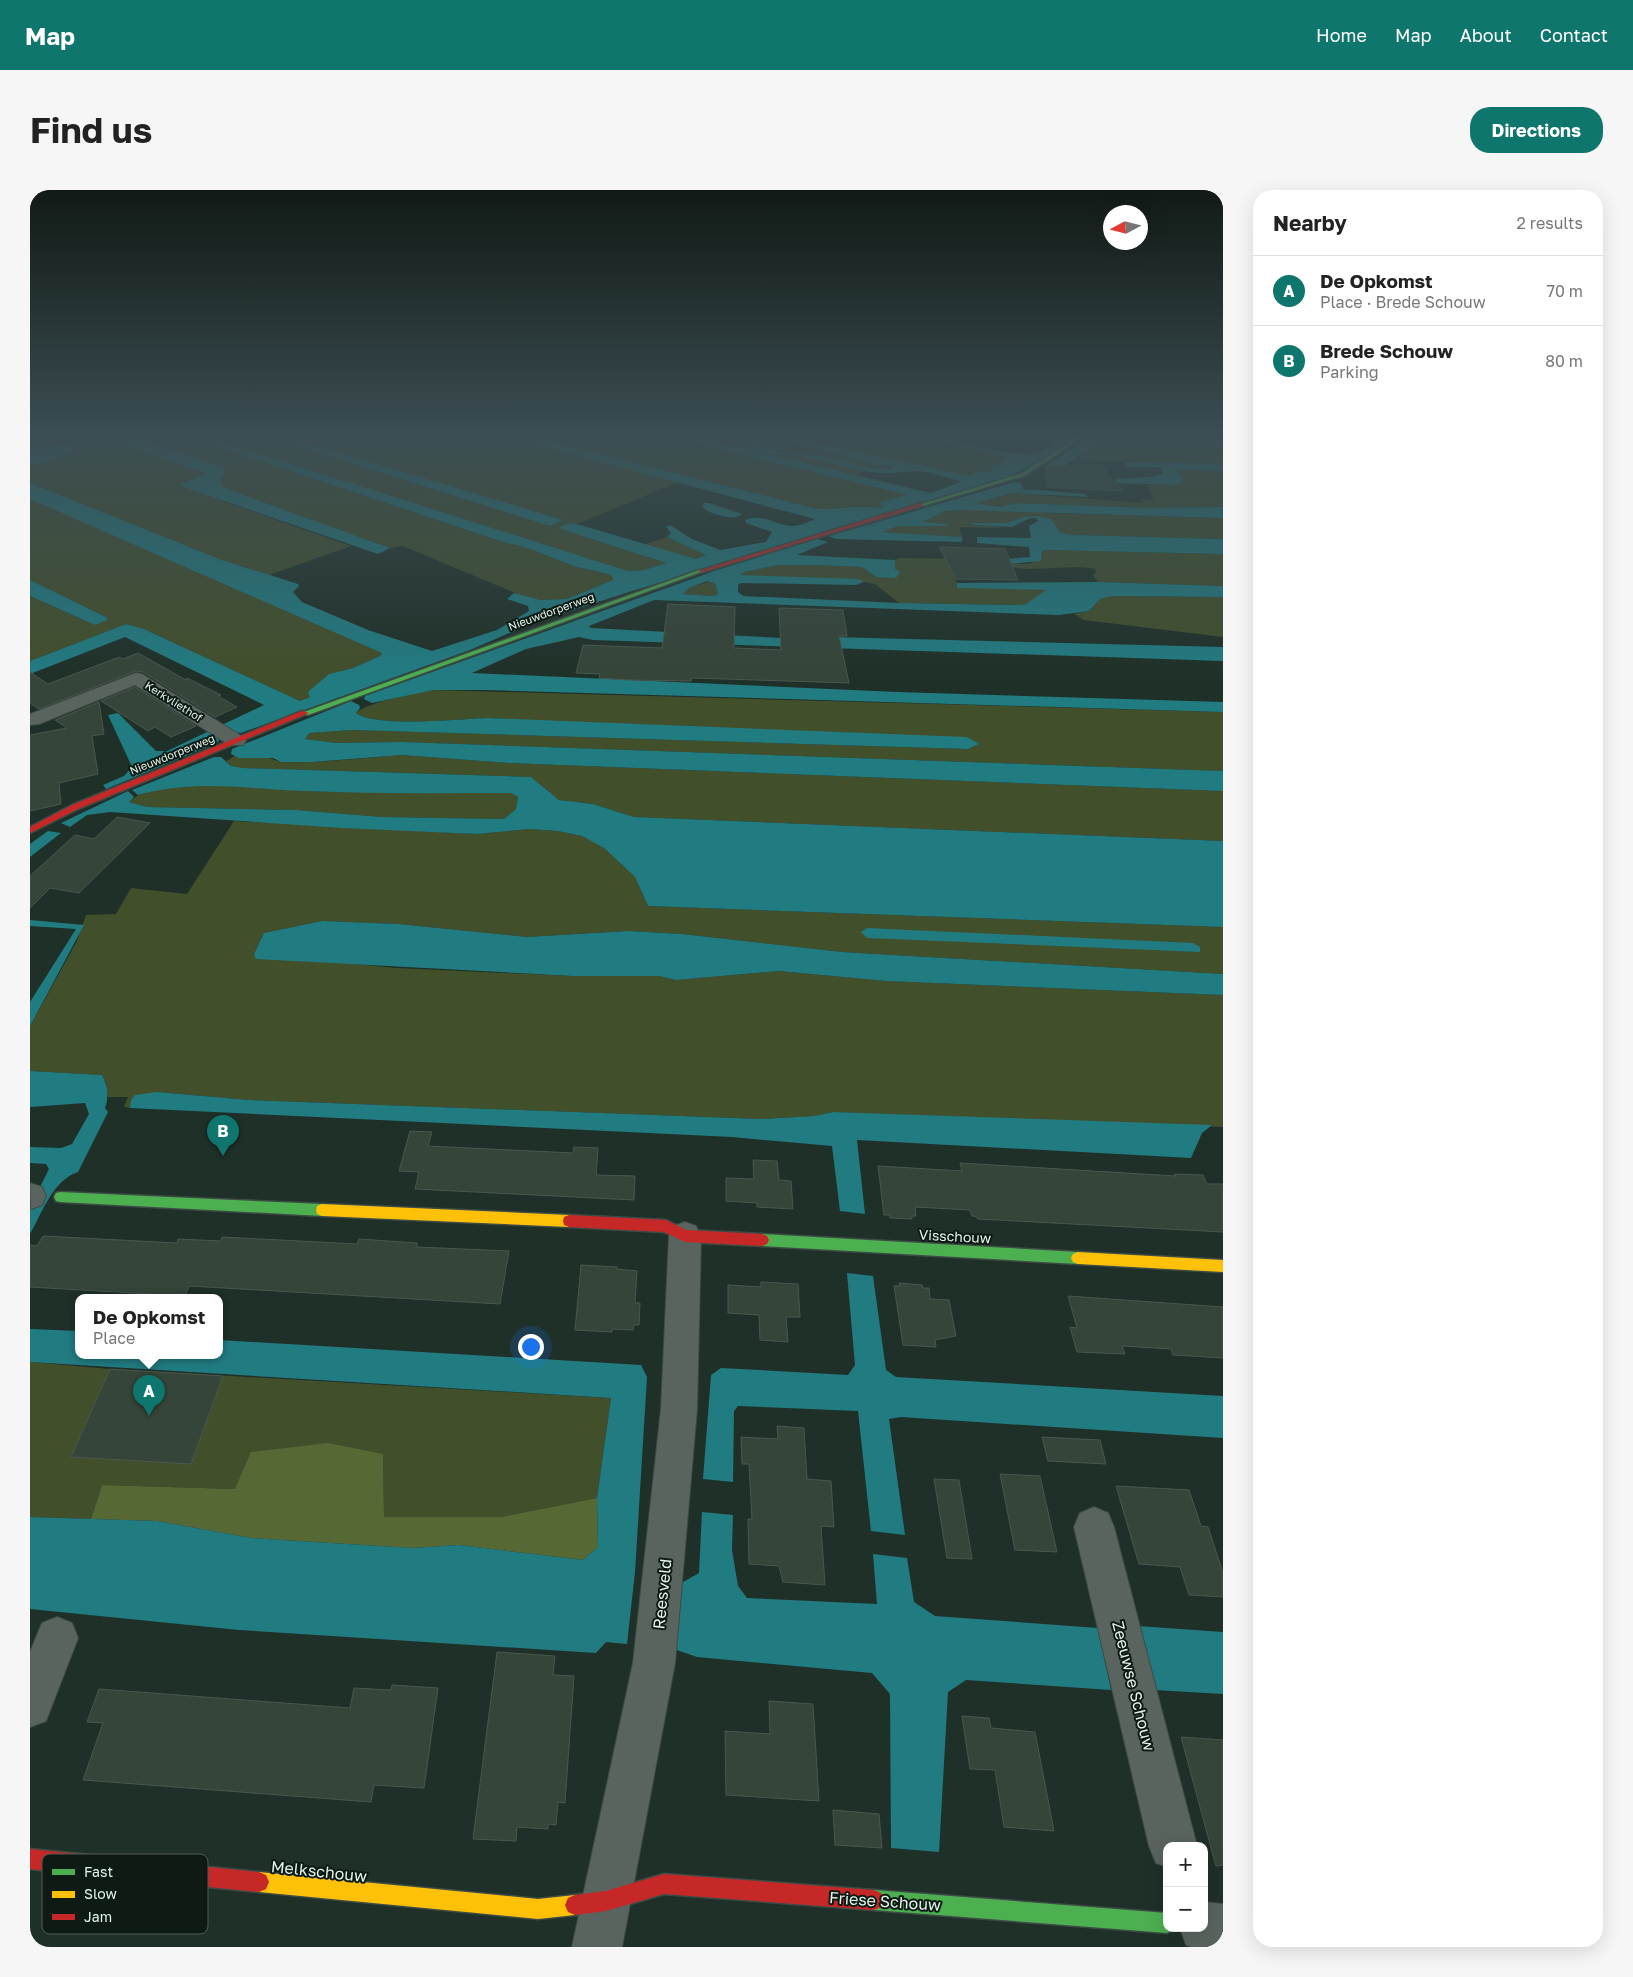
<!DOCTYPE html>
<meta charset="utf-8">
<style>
:root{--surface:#fff;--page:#f6f6f6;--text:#222;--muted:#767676;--line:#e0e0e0;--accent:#0f766e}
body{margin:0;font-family:"Golos Text",sans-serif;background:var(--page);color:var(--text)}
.controls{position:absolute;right:15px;bottom:15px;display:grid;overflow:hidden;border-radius:10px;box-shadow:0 5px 20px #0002}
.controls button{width:45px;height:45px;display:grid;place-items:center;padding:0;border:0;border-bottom:1px solid var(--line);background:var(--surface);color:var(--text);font:25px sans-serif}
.compass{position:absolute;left:1073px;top:15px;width:45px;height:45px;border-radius:50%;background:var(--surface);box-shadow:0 5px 20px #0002;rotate:263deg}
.you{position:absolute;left:500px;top:1156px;width:18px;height:18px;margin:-12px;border:4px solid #fff;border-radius:50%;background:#1a73e8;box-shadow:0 0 0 8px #1a73e833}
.badge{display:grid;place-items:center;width:32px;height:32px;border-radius:50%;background:var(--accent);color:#fff;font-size:16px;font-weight:700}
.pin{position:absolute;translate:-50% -41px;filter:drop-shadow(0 1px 2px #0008)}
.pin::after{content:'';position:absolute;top:26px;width:18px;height:15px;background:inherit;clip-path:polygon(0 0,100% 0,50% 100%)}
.popup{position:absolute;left:45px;top:1104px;width:148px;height:65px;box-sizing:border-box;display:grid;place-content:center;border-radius:10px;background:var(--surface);filter:drop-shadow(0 1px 4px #0005);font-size:16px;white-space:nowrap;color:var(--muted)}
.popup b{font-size:19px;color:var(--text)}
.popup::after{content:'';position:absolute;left:50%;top:100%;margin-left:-10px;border:10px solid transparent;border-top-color:var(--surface)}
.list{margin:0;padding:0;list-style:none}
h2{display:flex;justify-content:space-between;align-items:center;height:65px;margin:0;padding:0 20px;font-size:21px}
h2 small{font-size:16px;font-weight:400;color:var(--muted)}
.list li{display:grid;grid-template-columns:32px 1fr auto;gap:15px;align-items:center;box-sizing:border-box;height:70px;padding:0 20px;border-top:1px solid var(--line)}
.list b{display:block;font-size:19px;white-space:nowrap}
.list p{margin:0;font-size:16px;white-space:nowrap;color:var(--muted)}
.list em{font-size:16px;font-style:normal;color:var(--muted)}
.map{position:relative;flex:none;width:1193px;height:1757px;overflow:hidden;border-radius:20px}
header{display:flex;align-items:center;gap:30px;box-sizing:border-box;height:70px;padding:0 25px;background:var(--accent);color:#fff}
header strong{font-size:24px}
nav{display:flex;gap:28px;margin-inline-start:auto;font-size:18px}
.intro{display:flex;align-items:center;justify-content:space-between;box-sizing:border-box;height:120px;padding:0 30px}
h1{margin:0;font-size:35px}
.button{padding:12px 22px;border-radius:20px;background:var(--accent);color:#fff;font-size:18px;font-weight:700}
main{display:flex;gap:30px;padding:0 30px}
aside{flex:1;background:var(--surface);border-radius:20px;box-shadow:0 5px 20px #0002}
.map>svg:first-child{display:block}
.green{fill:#424f2b}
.forest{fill:#566935}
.water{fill:#217c82;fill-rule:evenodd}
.building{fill:#354539;stroke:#4b574e}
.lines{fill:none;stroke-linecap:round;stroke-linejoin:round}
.street-casing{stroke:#3d4b45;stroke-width:2}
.fast-casing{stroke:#3d4b45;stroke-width:3}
.slow-casing{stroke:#3d4b45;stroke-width:3}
.jam-casing{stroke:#3d4b45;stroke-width:3}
.street{fill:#59645e;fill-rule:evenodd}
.fast{fill:#4caf50;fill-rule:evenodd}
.slow{fill:#ffc107;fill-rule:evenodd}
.jam{fill:#c62828;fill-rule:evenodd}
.labels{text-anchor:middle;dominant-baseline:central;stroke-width:4;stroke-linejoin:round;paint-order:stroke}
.far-street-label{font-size:11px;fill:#e3f4eb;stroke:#0e1a14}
.street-label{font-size:14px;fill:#e3f4eb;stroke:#0e1a14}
.near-street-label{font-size:16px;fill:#e3f4eb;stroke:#0e1a14}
.key{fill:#0e1a14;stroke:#4e5b54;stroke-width:1}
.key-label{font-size:14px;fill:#e3f4eb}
</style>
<header>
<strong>Map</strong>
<nav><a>Home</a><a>Map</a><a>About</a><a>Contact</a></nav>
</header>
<div class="intro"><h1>Find us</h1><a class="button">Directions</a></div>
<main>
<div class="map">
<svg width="1193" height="1757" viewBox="0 0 1193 1757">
<rect width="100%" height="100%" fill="#1f3028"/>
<!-- green -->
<g class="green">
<path d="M0,244h66l110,39 1,3 -24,7 39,18 129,45 -82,29 -47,-15 -192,-77v-17l39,-12 -14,-9 -25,5z"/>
<path d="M117,244h32l327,109c25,4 47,16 71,24 12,3 24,4 35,9l1,4 -46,19 -27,1 -15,-3 -122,-51 -13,2 -163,-59 -7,-6 5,-12 -2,-4 -84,-29z"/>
<path d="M167,244h61l292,92 12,-6 -257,-78 21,-8h170l182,48 -101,42 -8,-1 -10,5 107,35 -22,7 -16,1z"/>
<path d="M492,244h136l250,61 -30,8 6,4c-7,2 -9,0 -16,0 -19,-2 -34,4 -55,1z"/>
<path d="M653,244h68l145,34 -42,-3 -35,-10 -47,-6 -11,-4 -23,2z"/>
<path d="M746,244h130l16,3 4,-3h24l-18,6 75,15 2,4c-15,10 -28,18 -47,17z"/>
<path d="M1121,244l56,2 16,12v15l-125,-2 -22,-2 24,-17 39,3 1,-9z"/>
<path d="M734,264l38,2 63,15 -9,4z"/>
<path d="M1144,280l49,1v36l-74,1 -134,-5 -13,4 -28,-4 38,-10 131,10 -2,-4 13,1 -7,-15h27l7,-2z"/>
<path d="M0,309l333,144 19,9 -2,4 -27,12 -24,6 -19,23 -10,4 -156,-72 -18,-5 -96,37v-65l65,29 11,-8 -76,-37z"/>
<path d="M958,319l42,3 7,-2 12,3 174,5v21l-148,-4 -14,-2c-23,-28 -25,-12 -54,-10 -12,1 -24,-1 -36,0l3,2 30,2 -8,1 -37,-1 3,10 -81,-5 17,-6h49l-25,-4 23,-11z"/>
<path d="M637,347l40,18 -11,4 -53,-14z"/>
<path d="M1016,360l177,4v32l-125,-4 -5,-7 3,-2 -1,-4c-24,-5 -58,3 -85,-2l-1,-3h21z"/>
<path d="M869,368l83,1 -31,10 6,14v4l90,3 -21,14 -9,1 -118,-2 -24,-19 -12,-2 -122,-7 2,-3 35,-7h40l44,2 14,10 19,-8v-9z"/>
<path d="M680,391l5,2 3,11 -4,2 -31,-2 6,-6z"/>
<path d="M1082,406l111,1v40l-139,-17 -10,-6 15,-3 11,-12z"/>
<path d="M403,500l790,22v59l-821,-29 -66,1 -32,-4 5,-6 43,-3 616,19 10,-5 -491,-26c-28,1 -110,10 -131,-5 9,-10 62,-21 77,-23z"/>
<path d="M372,565l107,8 714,28v50l-589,-24 -41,-13 -34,-4 -28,-23 -288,-9 -12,-2 -5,-5 9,-5c8,4 18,0 27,1 8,0 15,5 22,5 40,1 79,-4 118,-7z"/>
<path d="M174,594l101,7 206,2 7,4 -2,12 -12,10 -122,-2 -86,-7 -149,-3 -18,-5c16,-16 54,-16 75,-18z"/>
<path d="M204,631l243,13 53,-5 28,2 25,5 21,12 31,29 13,29 575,21v47l-381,-22 -160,-18 -53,-3 -102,6 -129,-13 -76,-3 -58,12 -10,21 142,14 177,8h86l17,4 103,-9 107,10 337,14v132l-390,-15 -18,4 -54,3 -512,-19 -92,-8 -27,12v4l-6,-1 4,-10h-20l-2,-14 -4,-8 -72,-4v-45l47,-85 9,-26 30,-1 15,-26 56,6z"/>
<path d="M0,1172l80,7 501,29 -14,100 -96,19h-117l-1,-63 -148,35 -133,-4 -11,34 -61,-2z"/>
</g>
<!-- forest -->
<path class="forest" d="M298,1253l55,11 1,63h117l96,-19 1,49 -15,13 -124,-15 -47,3 -161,-10 -94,-17 -66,-2 11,-34 133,4 16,-37z"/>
<!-- water -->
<g class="water">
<path d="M66,244h51l-8,4 84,29 2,4 -5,12 7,6 163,59 -12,6 -194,-67 -3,-2 2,-2 24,-9z"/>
<path d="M149,244h18l431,137 16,-1 22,-7 -108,-35 11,-5 8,1 119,35 10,-4 -39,-18 4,-4 -5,-6 4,-2 22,14 28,11 46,-8 6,-10 -26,-9 -1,-3c18,-7 30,5 47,6 7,0 17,-4 23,-7l-319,-85h26l291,74c19,3 36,-2 55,-1 6,0 9,2 15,0l-5,-4 29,-8 -249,-61h25l55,13 10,-1 3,-7 9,1 1,5c15,10 40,7 57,10 26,5 50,16 77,13l-144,-34h25l194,42 4,-3 18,-2v-5l9,-1 1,-5 7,-3 -78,-17 6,-4c24,6 80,23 102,16 6,-2 12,-7 17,-10l-38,-8 35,2 4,-2h23l-30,21 -43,23 -378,114 -96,31 -63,27 -229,83c-9,-1 -19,2 -24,10l-111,46 -3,-4 21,-9 8,-9 -24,-52 10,-2 38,38h11l97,-46 -139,-68 -95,37v-13l96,-37 18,5 156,72 10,-4 -2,-5 21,-18 24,-6 27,-12 2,-3 -352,-154v-16l192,77 76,24 1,2 -6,6 9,10 66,28 64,21 65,-21 32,-19 -1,-5 -21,-7 7,-6 26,7 27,-1 46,-19 -1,-4c-11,-5 -23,-6 -35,-9 -24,-8 -46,-20 -71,-24zM737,264c39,-2 76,16 114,19 11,1 20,-1 31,-2 7,-2 42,7 48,11l-29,11z"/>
<path d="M228,244h19l16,5 15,-5h18l-21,8 258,78 -13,6z"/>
<path d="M1066,244h13l-5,5 23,3 3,-2 -3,-6h96l-4,3 4,4v7l-16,-12 -62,-1 -5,1 -1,9 -39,-3 -40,27 -15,-2 43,-30z"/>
<path d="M25,255h14l9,3 -9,6 -39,12v-16z"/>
<path d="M1097,272l96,1v8l-48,-1 8,8 -1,5 -8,2 -58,-2v-4l33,-2 13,-3v-4l-4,-3h-31l-2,-3z"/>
<path d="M984,292l7,1 2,6 62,5 3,3 -76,-4 -37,10 26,4 14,-4 134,5 74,-1v11l-261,-8 -17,1 -22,11 24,2 1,2h-50l-16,6 80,5v5l-127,-3 -6,-3z"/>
<path d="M674,313h5l33,11c-8,8 -32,0 -40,-7z"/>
<path d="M1008,326l13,3 10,14 14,2 148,4v15l-177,-4 -4,2 -1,9 -32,3 -4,-5 25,-2 -1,-10 -52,-4v-6l54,1 -2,-12 9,-5 -2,-3h-6l-18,9 -38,-2 -3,-2h36l17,-6z"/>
<path d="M787,349l11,3 -31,13 98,5v9l5,3 -4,6 -20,-1 -14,-10 -44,-2h-40l-34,7 -3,3 118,4 5,3 -8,3 -115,-2 -3,2v7l5,4 156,7 118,2 9,-1 20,-14 -89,-2v-5l141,-1 125,4v11l-111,-1 -12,3 -11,12 -30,4 -405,-15 -65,26 2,2 190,10 10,-2 432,11v14l-630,-21 -14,-3 -53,12 -54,24 425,19 326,10v10l-738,-22h-52l-61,13 -8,-4 1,-3 352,-126zM677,391l8,2 3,11 -4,2 -31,-2 6,-6z"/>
<path d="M0,390l76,37 1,3 -12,5 -65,-29z"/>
<path d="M321,511l8,4 1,3 -4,5c20,15 104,6 131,5l480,19 12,7 -11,5 -616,-19 -43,3 -4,6 31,4 66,-1 821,29v20l-714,-28 -107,-8 -90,7h-31l-8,-4h-34l-8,-4 1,-5z"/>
<path d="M184,567h7l10,9 12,2 288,9 28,23 34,4 41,13 589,24v86l-575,-21 -13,-29 -31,-29 -22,-12 -24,-5 -28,-2 -53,5 -135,-6 -232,-16 -23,3 -17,12 -9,-4 67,-32 6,6 -5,5 18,5 149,3 86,7 122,2 12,-10 2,-12 -7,-4c-69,0 -138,1 -206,-2 -60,-2 -108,-12 -167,4l-6,-5z"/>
<path d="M18,641l13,2 -31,24v-13z"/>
<path d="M0,730l54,5 -54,101v-24l46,-73 -46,-3z"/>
<path d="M292,731l76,3 129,13 102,-6 53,3 160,18 381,22v21l-337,-14 -107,-10 -103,9 -17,-4h-86l-317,-17 -2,-5 10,-21z"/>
<path d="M837,738l326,15 7,4v5l-333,-14 -6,-6z"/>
<path d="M0,881l72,4c6,12 7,21 3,33l3,4 -30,60c-25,8 -36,41 -48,62v-27l19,-38 -3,-5 -16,-1v-16l31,1 11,-4 17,-30 -4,-11 -55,4z"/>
<path d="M127,902l92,8 512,19 54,-3 18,-4 379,13 -10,8 -11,25 -334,-18 8,74 -25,-3 -8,-65 -100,-9 -602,-29 1,-8 4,-5z"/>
<path d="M817,1083l26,3 13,94 10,7 327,19v42l-322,-21 -12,2 16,116 -34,-4 -13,-120 -120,-5 -4,5 -1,71 -30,-3 8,-104 10,-7 127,7 7,-10z"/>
<path d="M0,1139l49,2v24h140v-15l422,25 6,12 -12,195 -8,72 -21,-2 -10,11 -357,-23 -209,-21v-92l127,4 94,17 161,10 47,-3 124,15 15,-13 -1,-49 14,-100 -581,-36z"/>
<path d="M672,1322l31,3 -1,35 6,36 9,12 130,6 -4,-50 34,4 7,44 21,14 163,12 13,62 -145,-10 -18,12 -9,160 -48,-4 -1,-154 -18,-21 -175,-16 -23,-8 1,-51 8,-16 16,-9z"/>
<path d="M1108,1436l85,6v62l-68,-4z"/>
</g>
<!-- building -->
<g class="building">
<path d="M1018,276h54l20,25 -75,-4 -2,-20z"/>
<path d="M909,357l66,2 13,31 -62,-1z"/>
<path d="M638,414l67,3 -1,41 47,2 -2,-42 64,2 4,26h-8l10,47 -157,-5 -1,3 -62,-1 -30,-2 1,-4 -24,-1 7,-28 79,3z"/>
<path d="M108,463l48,27 1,-2 34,17 -3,1 19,11 -22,10 -72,-45 -7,-1 -97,38 -9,-6v-31l18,12 66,-25 6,-2 3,2z"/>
<path d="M105,497l61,39 -25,11 -16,-10 -7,4 -47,-30z"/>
<path d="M69,512l5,32 -12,2 6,38 -39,9 2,21 -31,7v-76l37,-7 -12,-8z"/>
<path d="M87,627l33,6 -71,70 -29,-5 -20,20v-32l45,-41 19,4z"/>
<path d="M380,941l22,1 -4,14 145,7 1,-6 24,1 -2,27 39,1 -1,24 -219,-11 4,-17 -20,-1z"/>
<path d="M723,970l24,1 2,19 12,1 2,28 -36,-2v-4l-31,-2v-23l28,1z"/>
<path d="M930,973l216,13 -2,-2 29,1 4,9h16v48l-245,-13 -1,-2 -5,-1 -2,-6 -55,-3 1,9h-4v3l-22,-1v-3h-6l-6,-49 84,5z"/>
<path d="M13,1046l134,7 1,-4 43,2 1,-4 135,7 2,-5 58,4v4l92,4 -9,53 -311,-18 -4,10 -155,-9v-42l7,1z"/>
<path d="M551,1075l36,2v2l20,2 -2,32h5l-1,22h-5l-1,5 -21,-1v3l-37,-2z"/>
<path d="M731,1092l37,2 2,33h-14l2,25 -28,-2 -1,-25 -31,-2v-28l33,2z"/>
<path d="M869,1093l23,2 1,3h6l1,11 19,1 7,36 -21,4 1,7 -33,-2 -9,-59h6z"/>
<path d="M1038,1106l155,11v51l-50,-3 -2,-6 -49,-3 3,8 -48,-2 -7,-25 7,1z"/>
<path d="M80,1179l113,7 -32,88 -120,-7z"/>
<path d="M747,1236l27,2 3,51 24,2 3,46 -13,-1 4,59 -42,-3 -4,-16 -30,-2 -1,-45h4l-3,-55h-7l-1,-27 37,2z"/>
<path d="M1012,1247l58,3 6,24 -58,-3z"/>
<path d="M970,1284l40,2 17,76 -42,-2z"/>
<path d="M904,1289l25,1 13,79 -25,-1z"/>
<path d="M1086,1296l73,4 12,36 7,1 15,46v24l-34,-2 -9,-28 -41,-3z"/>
<path d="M467,1462l58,4 -2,19 21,1 -9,127 -7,-1 -2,23 -8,-1v5l-31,-2 -1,14 -43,-2z"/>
<path d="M362,1495l46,3 -14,100 -50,-3 -3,17 -288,-22 20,-57 -16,-1 12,-33 251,19 4,-20 37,2z"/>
<path d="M739,1511l44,3 6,97 -93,-6 -1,-64 45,3z"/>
<path d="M932,1526l27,2 2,10 44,4 19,99 -50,-4 -9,-57 -25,-1z"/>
<path d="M1151,1547l42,3v125l-7,1z"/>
<path d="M803,1620l46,4 3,34 -47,-3z"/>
</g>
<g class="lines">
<!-- street casing -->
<g class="street-casing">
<g id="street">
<path d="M106,483l6,1 101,63 3,4 -3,4h-14l-94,-60 -96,39 -9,1v-11z"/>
<path d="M0,993l12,4 4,9 -4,9 -11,4z"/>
<path d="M655,1032l11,4 5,10 -4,173 -22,254 -53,284h-50l61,-284 28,-254 8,-173 5,-10z"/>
<path d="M1064,1317l14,6 6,14 83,319h-30v21l-11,-4 -7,-17 -75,-319 6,-14z"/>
<path d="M27,1427l15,6 6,15 -32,83 -16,6v-75l12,-29z"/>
<path d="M1174,1712l19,2v43h-31l-6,-2 -6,-17h24z"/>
</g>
</g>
<!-- fast casing -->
<g class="fast-casing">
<g id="fast">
<path d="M1053,244h5l-64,42 -101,30 -5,-1 102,-31z"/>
<path d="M669,380l5,1 -396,144 -7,-2z"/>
<path d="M30,1002l262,12 5,2 1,4 -1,4 -5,2 -262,-14 -4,-1 -2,-4 2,-4z"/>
<path d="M732,1044l316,18 5,2 2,4 -2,4 -5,2 -316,-18 -5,-2 -2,-4 2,-4z"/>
<path d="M844,1700l293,23v15h8l-8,5 -293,-23 -7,-3 -3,-7 3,-7z"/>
</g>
</g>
<!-- slow casing -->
<g class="slow-casing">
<g id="slow">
<path d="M292,1014l247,11 5,2 1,4 -1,4 -5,2 -247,-11 -5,-2 -1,-4 1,-4z"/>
<path d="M1048,1062l145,8v12l-145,-8 -5,-2 -2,-4 2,-4z"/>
<path d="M229,1682l279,27 37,-4 7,3 3,7 -3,7 -7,3 -37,4 -279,-27 -7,-3 -3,-7 3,-7z"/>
</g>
</g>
<!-- jam casing -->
<g class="jam-casing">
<g id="jam">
<path d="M891,313l2,3 -220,66 -5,-1z"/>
<path d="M272,521l7,2 -231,96 -48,24v-6l42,-22z"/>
<path d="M539,1025l97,5 20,10 76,4 5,2 2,4 -2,4 -5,2 -77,-4 -21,-10 -95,-5 -5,-2 -1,-4 1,-4z"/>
<path d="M0,1659l229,23 7,3 3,7 -3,7 -7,3 -229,-23z"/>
<path d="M634,1684l210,16 7,3 3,7 -3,7 -7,3 -210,-16 -58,17 -31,4 -7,-3 -3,-7 3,-7 7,-3 31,-4z"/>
</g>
</g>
<!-- street -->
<use href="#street" class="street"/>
<!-- fast -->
<use href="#fast" class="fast"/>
<!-- slow -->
<use href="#slow" class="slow"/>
<!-- jam -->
<use href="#jam" class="jam"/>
</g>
<!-- sky -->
<linearGradient id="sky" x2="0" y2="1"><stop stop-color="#111a16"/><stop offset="0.5" stop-color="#3c4e53"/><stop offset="1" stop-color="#3c4e53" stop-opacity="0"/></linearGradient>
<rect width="1193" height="490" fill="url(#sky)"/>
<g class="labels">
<!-- far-street labels -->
<g class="far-street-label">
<text transform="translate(521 421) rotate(-20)">Nieuwdorperweg</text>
<text transform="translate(144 511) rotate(32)">Kerkvliethof</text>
<text transform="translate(142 564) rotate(-22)">Nieuwdorperweg</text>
</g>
<!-- street labels -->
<g class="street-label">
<text transform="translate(925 1046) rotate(3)">Visschouw</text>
</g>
<!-- near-street labels -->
<g class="near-street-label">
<text transform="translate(632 1404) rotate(-84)">Reesveld</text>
<text transform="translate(1104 1496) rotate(76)">Zeeuwse Schouw</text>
<text transform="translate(289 1681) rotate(6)">Melkschouw</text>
<text transform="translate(855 1711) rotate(4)">Friese Schouw</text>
</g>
</g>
<!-- legend -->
<rect x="12" y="1664" width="166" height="80" rx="8" class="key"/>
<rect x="22" y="1679" width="23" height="6" fill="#4caf50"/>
<rect x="22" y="1701" width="23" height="7" fill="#ffc107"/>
<rect x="22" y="1724" width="23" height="6" fill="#c62828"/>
<g class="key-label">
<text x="54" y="1687">Fast</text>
<text x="54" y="1709">Slow</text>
<text x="54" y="1732">Jam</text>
</g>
</svg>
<div class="controls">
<button>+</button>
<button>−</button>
</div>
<svg class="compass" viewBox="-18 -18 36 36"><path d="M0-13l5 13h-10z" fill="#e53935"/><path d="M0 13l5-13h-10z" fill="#767676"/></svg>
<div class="you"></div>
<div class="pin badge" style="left:119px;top:1226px">A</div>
<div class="popup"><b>De Opkomst</b>Place</div>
<div class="pin badge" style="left:193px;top:966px">B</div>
</div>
<aside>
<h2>Nearby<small>2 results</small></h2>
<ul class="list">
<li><span class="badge">A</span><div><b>De Opkomst</b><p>Place · Brede Schouw</p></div><em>70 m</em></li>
<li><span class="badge">B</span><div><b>Brede Schouw</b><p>Parking</p></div><em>80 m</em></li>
</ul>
</aside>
</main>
